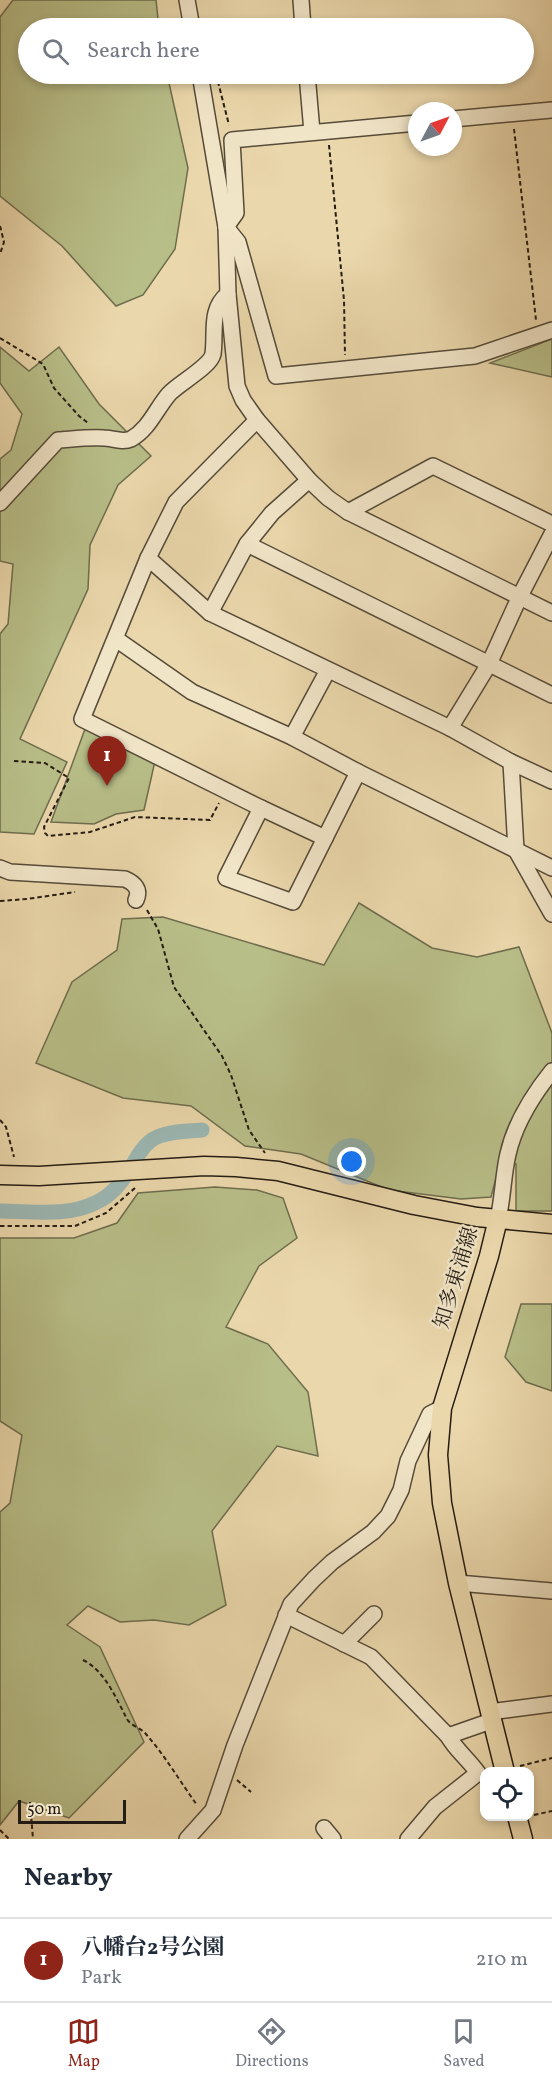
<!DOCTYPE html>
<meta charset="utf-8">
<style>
:root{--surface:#fff;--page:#f6f6f7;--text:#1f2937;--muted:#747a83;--line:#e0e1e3;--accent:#8f2418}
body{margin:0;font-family:Vollkorn,"Noto Serif JP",serif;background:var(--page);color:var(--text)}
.controls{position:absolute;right:18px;bottom:18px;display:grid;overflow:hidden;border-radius:12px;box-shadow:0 3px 9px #0003}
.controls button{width:54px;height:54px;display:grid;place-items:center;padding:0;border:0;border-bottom:2px solid var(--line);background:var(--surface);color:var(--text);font:30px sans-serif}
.compass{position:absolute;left:408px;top:102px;width:54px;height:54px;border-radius:50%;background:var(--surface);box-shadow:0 3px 9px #0003;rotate:49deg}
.scale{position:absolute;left:18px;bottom:15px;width:108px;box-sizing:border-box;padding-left:6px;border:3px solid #251c13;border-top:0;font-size:16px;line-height:21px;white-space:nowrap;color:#251c13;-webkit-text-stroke:4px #f1e5c8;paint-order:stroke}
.you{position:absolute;left:352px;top:1162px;width:21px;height:21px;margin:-15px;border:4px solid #fff;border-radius:50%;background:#1a73e8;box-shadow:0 0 0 9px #1a73e833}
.badge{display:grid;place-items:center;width:39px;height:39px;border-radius:50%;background:var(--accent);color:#fff;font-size:20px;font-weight:700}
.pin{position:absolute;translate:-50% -50px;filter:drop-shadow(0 2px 3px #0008)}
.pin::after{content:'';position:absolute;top:32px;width:21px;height:18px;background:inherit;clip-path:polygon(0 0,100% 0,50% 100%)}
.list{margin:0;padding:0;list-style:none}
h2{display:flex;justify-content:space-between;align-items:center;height:78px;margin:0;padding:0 24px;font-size:26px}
h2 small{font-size:20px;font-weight:400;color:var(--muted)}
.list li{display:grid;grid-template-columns:39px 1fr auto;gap:18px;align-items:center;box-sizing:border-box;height:84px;padding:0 24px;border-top:2px solid var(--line)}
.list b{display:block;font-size:22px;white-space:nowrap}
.list p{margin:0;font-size:20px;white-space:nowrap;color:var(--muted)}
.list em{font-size:20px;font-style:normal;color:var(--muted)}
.icon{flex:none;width:33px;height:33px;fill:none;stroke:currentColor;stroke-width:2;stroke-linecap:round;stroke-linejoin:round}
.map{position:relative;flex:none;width:552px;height:1839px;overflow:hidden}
.search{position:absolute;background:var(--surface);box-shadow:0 3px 9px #0003;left:18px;right:18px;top:18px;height:66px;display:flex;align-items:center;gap:15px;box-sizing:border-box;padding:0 21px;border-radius:33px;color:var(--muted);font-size:22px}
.sheet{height:162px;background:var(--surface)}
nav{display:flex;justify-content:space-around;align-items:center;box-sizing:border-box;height:84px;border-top:2px solid var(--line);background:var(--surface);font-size:16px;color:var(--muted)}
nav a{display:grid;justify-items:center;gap:3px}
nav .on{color:var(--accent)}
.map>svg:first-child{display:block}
.green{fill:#b8be88;stroke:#6e6d4e;stroke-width:1.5}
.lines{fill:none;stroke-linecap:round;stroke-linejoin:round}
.canal{stroke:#9bb7b3;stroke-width:15}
.minor-casing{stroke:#564b39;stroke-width:18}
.major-casing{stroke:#251c13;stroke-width:21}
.path{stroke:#251c13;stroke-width:2;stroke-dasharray:4.5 3;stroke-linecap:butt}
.minor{stroke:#f1e5c8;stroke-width:15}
.major{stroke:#ead7ab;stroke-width:18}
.labels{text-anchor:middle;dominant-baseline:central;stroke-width:5;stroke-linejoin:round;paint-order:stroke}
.street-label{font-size:21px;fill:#251c13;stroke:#f1e5c8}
</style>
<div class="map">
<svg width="552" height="1839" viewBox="0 0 552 1839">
<rect width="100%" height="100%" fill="#ead7ab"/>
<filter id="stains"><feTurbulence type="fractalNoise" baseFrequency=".00333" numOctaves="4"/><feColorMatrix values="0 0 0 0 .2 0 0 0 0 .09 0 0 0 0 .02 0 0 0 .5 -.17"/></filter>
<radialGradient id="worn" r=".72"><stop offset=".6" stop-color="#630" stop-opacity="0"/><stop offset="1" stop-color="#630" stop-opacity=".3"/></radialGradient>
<!-- green -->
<g class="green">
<path d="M13,0h143l3,28h-131v46h139l21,94 -13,81 -32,46 -27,11 -54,-60 -62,-50v-179z"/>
<path d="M552,339v38l-62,-14z"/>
<path d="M0,347l29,24 30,-24 40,57 52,52 -33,29 -28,60 -2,44 -68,150 47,23 -33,72 -34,-2v-198l8,-10 5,-60 -13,-3v-102l11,-9 11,-36 -22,-31z"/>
<path d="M85,729l70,32 -11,49 -28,4 -22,10 -43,-2z"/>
<path d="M359,903l73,45 45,9 42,-10 33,86v178h-36v-47l-16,-1 -9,34 -30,2 -72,-9 -88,-36 -56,-8 -54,-40 -68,-8 -87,-35 36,-81 45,-32 5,-31 41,-2 161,48z"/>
<path d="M215,1187l42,3 26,8 14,40 -38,28 -33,61 42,17 40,48 10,64 -41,-10 -65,85 14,74 -37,20 -35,-5 -34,2 -32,-16 -21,19 33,22 44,95 -75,76 -50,-17 -19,24v-313l10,-9 12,-68 -22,-14v-183h74l43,-15 21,-30z"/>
<path d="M521,1304h31v87l-26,-9 -21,-25z"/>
</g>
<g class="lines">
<!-- canal -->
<path class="canal" d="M0,1211c31,0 67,6 95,-8 9,-4 19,-12 25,-20 13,-14 19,-38 37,-46 14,-6 31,-6 45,-7"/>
<!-- minor casing -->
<g class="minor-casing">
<g id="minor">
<path d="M187,0l5,28"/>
<path d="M301,0l2,28"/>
<path d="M200,74l26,153 2,67 9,92 6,14 14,20 52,60 19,18 20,14 204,101"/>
<path d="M307,74l5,58"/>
<path d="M453,119l99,-9"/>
<path d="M226,227l12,15 38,134 199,-20 77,-26"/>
<path d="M226,227l10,-14 -4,-73 185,-17"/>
<path d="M257,420l-81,82 -28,56 -66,161 179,89 -35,70 67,24 65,-130"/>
<path d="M0,503l58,-63c15,-1 31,-3 46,-2 8,0 18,5 27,1 18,-10 25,-30 38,-45 10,-11 41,-27 44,-40 3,-22 -4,-45 15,-60"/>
<path d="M348,512l85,-46 119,58"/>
<path d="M247,544l25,-31 37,-33"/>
<path d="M148,558l62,55 240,115 61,34 41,19"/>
<path d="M210,613l37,-69 305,151"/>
<path d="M116,639l76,53 100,45 66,35 194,96"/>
<path d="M450,728l39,-64 31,-68 32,-62"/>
<path d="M292,737l36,-67"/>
<path d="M511,762l5,88 36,64"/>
<path d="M261,808l64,30"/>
<path d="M0,868l10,4 115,7c9,4 16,10 11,21"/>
<path d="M498,1219c5,-21 5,-44 10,-65 7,-31 24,-58 44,-83"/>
<path d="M458,1583l94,8"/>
<path d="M286,1615l85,42 77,79c8,14 20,23 30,37l-43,34 -27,32"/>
<path d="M344,1644l30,-30"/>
<path d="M489,1712l63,-8"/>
<path d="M448,1736l43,-15"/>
<path d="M324,1828l9,11"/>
<path d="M187,1839l26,-29 22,-65 56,-141 23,-25 18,-17 41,-30 15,-16 13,-26 7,-29 22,-47 12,-6"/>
</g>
</g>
<!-- major casing -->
<g class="major-casing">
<g id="major">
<path d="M0,1175l39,1 165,-10 32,1 42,4 136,34 63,12 75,7"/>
<path d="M498,1219l-9,37 -47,152 -4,47 4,48 16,80 47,189"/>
<path d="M517,1816l6,23"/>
</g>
</g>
<!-- path -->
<g class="path">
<path d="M216,74l13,51"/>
<path d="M514,129l22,191"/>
<path d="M329,145l15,155 1,55"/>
<path d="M0,226l4,16 -4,12"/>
<path d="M0,338l43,26 11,24 25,28 9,7"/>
<path d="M14,761l31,2 24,15 -25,49 1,6 3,3 42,-4 45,-15 75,3 9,-17"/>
<path d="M0,901l27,-2 48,-7"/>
<path d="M147,910l11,19 16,58 48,69 9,19 18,55 16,23"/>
<path d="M0,1120l6,7 8,30"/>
<path d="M0,1226h75l31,-13 29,-25"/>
<path d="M83,1660c22,11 33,38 44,59 3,6 13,9 18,14 19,21 36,50 52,72"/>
<path d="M520,1766l32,-8"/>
<path d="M237,1780l14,12"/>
<path d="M30,1802l3,37"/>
<path d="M534,1815l18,-4"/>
<path d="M0,1830l9,9"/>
</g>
<!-- minor -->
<use href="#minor" class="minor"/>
<!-- major -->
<use href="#major" class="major"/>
</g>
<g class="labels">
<!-- street labels -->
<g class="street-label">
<text transform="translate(457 1278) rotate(-73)">知多東浦線</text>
</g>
</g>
<rect width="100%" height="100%" filter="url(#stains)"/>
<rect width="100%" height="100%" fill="url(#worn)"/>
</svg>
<div class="controls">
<button><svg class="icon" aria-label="locate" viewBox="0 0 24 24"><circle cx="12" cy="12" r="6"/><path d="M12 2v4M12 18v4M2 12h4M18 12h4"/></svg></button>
</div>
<svg class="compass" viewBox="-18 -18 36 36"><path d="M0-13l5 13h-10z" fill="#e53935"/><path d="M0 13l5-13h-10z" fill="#747a83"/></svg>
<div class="scale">50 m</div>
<div class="you"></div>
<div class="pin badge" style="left:107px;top:786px">1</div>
<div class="search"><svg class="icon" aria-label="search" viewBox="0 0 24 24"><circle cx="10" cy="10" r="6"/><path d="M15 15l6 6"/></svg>Search here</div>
</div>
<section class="sheet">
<h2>Nearby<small></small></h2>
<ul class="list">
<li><span class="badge">1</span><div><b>八幡台2号公園</b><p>Park</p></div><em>210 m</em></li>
</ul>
</section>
<nav>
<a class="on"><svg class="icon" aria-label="map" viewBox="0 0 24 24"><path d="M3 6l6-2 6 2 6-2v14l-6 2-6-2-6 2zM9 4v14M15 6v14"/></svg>Map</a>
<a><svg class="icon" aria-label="directions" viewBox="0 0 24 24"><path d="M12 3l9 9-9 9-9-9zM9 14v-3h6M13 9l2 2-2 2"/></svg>Directions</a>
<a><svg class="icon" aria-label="saved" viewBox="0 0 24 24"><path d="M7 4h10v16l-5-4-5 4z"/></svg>Saved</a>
</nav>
